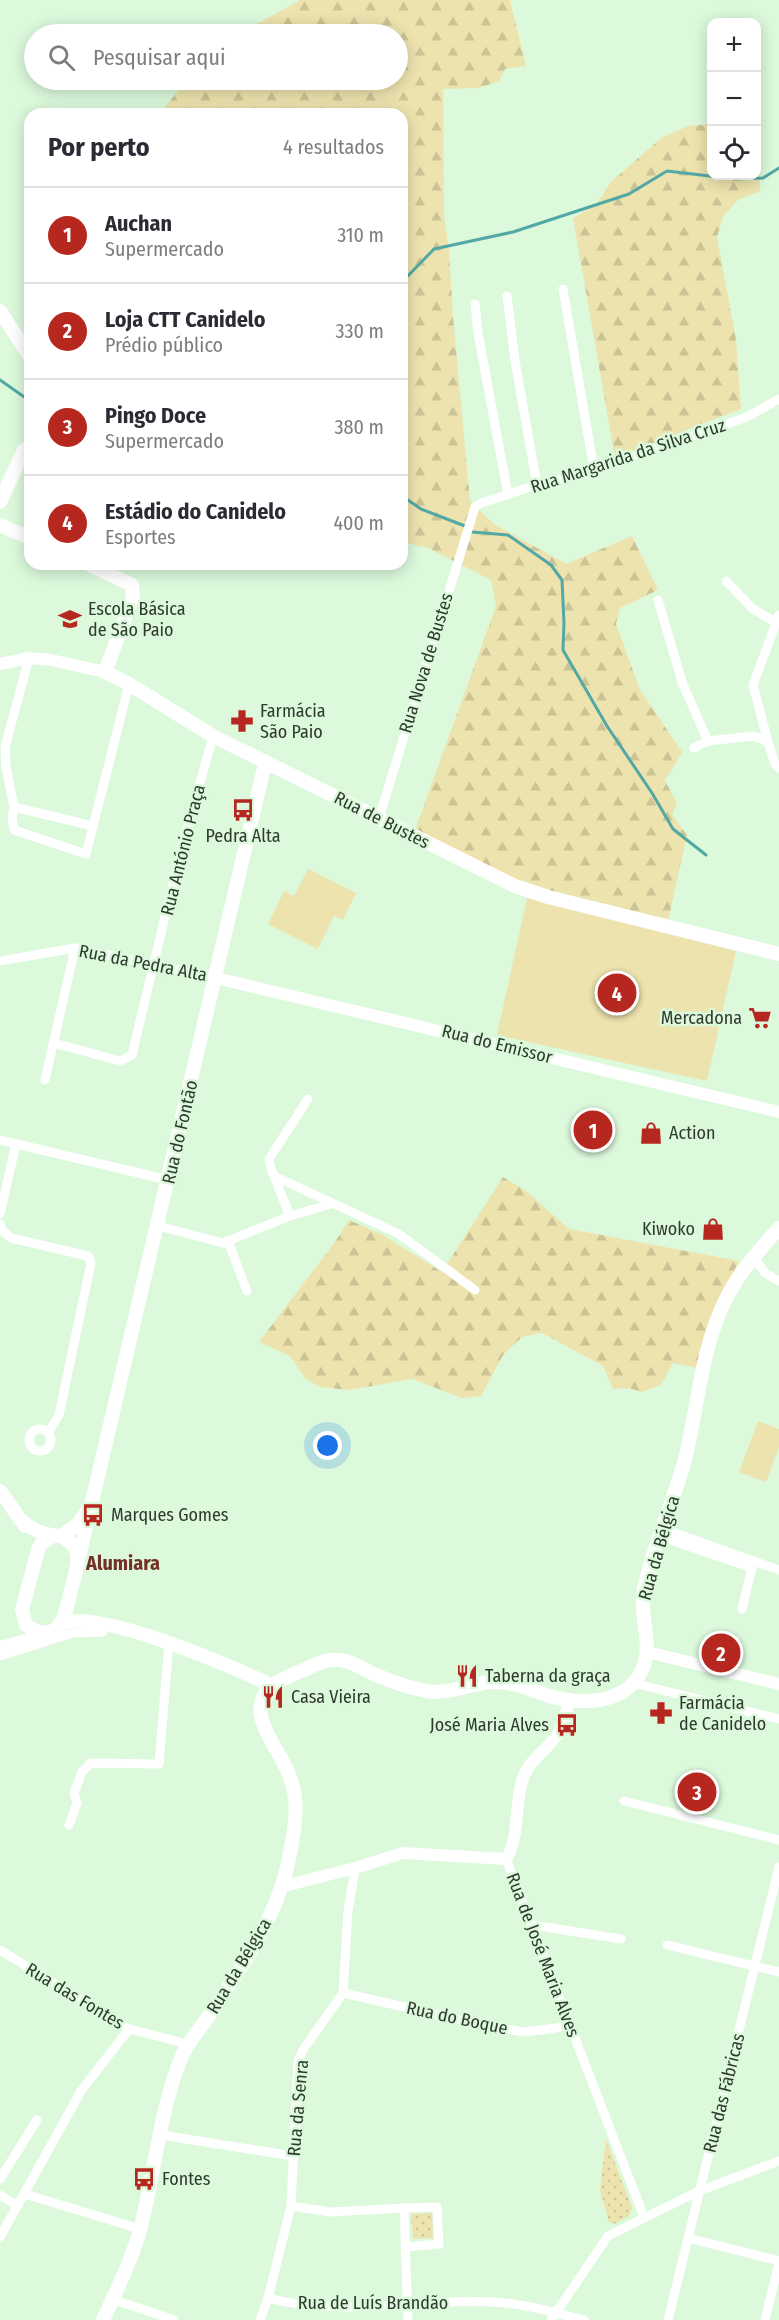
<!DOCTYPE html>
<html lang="pt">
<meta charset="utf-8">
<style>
:root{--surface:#fff;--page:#f7f7f7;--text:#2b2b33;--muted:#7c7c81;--line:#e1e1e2;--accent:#b6281f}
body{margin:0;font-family:"Fira Sans Condensed",sans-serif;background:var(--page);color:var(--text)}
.controls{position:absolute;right:18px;top:18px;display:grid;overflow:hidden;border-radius:12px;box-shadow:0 3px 15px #0003}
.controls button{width:54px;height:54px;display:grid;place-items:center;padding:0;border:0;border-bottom:2px solid var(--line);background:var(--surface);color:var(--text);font:30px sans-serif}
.you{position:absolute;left:328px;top:1446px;width:21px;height:21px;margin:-15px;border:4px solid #fff;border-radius:50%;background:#1a73e8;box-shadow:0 0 0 9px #1a73e833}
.badge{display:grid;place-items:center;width:39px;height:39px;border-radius:50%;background:var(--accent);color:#fff;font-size:20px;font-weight:700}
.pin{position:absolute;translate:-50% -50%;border:3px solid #fff;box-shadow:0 2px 6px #0006}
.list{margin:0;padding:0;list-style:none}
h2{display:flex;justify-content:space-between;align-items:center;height:78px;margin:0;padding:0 24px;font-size:26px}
h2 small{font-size:20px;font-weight:400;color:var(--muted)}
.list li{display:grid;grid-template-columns:39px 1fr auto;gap:18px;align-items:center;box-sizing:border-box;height:96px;padding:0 24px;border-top:2px solid var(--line)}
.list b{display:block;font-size:22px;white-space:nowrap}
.list p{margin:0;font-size:20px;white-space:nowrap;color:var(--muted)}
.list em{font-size:20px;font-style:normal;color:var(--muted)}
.icon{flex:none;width:33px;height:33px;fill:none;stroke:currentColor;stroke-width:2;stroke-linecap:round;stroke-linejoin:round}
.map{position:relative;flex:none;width:779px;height:2320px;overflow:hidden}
.search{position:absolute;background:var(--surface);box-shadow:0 3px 15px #0003;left:24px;top:24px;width:384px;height:66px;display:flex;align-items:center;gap:15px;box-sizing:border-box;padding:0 21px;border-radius:33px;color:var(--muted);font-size:22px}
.panel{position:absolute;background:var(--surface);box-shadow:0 3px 15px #0003;left:24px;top:108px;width:384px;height:462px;border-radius:18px}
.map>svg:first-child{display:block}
.grass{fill:url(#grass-dots)}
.forest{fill:url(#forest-firs)}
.garden{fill:#ede3ae}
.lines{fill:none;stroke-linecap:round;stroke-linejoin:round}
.stream{stroke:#51a8a5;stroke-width:3}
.minor{stroke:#fff;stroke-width:9}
.tertiary{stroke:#fff;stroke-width:12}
.secondary{stroke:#fff;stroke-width:14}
.labels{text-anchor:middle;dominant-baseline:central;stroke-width:5;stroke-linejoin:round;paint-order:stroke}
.street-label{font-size:18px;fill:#2f3a2f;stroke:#dcf9dc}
.poi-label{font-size:18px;fill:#2f3a2f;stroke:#dcf9dc;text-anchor:start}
.neighbourhood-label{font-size:20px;font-weight:bold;fill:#742f27;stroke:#dcf9dc}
</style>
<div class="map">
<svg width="779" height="2320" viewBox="0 0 779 2320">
<defs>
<pattern id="grass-dots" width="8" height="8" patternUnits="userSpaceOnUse" patternTransform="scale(1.5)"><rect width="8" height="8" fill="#ede3ae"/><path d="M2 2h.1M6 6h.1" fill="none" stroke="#ccc496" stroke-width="1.8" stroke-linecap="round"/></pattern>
<pattern id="forest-firs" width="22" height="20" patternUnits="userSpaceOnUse" patternTransform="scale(1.5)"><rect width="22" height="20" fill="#ede3ae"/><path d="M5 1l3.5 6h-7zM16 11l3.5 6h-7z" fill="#ccc496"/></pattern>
</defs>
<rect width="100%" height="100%" fill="#dcf9dc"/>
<!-- grass -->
<g class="grass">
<path d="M606,2139l26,69 -3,8 -15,8 -5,-2 -9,-32z"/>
<path d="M432,2213l1,25 -20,1 -2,-25z"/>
</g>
<!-- forest -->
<g class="forest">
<path d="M300,0h210l16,66 -21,3 -6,12 -20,7 -36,1 1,128 5,32 4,68 17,184 24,23 72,40 66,-28 26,54 -38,18 -4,16 24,66 42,62 -17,29 12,22 -5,12 15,20 -19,86 -139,-30 -115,-58 82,-227 -5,-26 -63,-32 -26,-6v-428h-243l28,-34h211v-46h-159z"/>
<path d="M711,124l1,52h44l1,-47 2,1 1,61 -22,9 -14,15 -7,22 19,103 5,69 -126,49 -42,-240 23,-13 15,-23 50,-44 27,-12z"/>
<path d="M503,1177l23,14 43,38 170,32 -17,33 -24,74 -25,-5 -12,22 -19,7 -13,-4 -16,1 -10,-23 -61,-33 -20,4 -19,18 -22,41 -19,2 -50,-19 -63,11 -29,-3 -15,-9 -15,-22 -31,-14 76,-100 14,-22 34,15 59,37z"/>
</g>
<!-- garden -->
<g class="garden">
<path d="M308,869l48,24 -13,27 -9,-4 -16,33 -50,-25 16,-33 10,5z"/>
<path d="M527,898l209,53 -29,130 -210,-46z"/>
<path d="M758,1421l21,8v18l-13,35 -27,-10z"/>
</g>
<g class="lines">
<!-- stream -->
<g class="stream">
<path d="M402,282l32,-33 79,-17 116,-38 38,-23 68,8 28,-1 16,-10"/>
<path d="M0,380l30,21"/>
<path d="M402,496l19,13 44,17"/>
<path d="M472,532l36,3 43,30 11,15 2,43 -1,27 44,76 45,67 21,36 33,26"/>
</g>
<!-- minor -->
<g class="minor">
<path d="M563,289l31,181"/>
<path d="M507,296l8,65 22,124"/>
<path d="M475,304l3,29 30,162"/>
<path d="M726,581l27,28 26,15"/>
<path d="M658,600l24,82 26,59"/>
<path d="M779,615l-26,70 15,57 7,22 4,4"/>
<path d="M694,748l14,-7 45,-5 15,6"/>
<path d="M14,807l-8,-40 -1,-20 24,-89"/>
<path d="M377,818l5,-10 93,-301 6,-4 56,-18 57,-15 153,-53 32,-18"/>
<path d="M93,826l-79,-19 -2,11 2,12 72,24 43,-170"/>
<path d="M0,961l75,-13 141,30"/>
<path d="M54,1043l66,18 12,-6 47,-197 34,-122"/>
<path d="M45,1080l30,-132"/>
<path d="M0,1140l168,40"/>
<path d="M274,1176l125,58 76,56"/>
<path d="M0,1214l16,-70"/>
<path d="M290,1216l-19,-47 -2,-10 39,-60"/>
<path d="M0,1224l3,7 8,7 77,18 3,7 -32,152 -11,18"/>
<path d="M158,1226l65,17 67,-27 41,-12"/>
<path d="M228,1241l19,50"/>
<path d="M754,1257l11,16 14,8"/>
<circle cx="40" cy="1440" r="11"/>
<path d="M661,1528l118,42"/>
<path d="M659,1536l93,32 -10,41"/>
<path d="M0,1656l73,-23 30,-1"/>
<path d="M633,1683l146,36"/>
<path d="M624,1801l155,39"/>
<path d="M69,1825l8,-22 -3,-10 8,-21 9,-9 68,1 10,-122"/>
<path d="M506,1859l138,358"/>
<path d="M532,1925l89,14"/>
<path d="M667,1945l112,27"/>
<path d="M0,1950l129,79 59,15"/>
<path d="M343,1993l140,32 41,7 32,-4 15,-4"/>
<path d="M161,2135l132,21"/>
<path d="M0,2179l37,-59"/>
<path d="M25,2194l115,35"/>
<path d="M0,2195l18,11"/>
<path d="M291,2206l39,6 74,-4 4,112"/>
<path d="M404,2208l33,-1 2,37 -34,3"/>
<path d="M0,2237l81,-146 48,-62"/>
<path d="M688,2238l91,23"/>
<path d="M268,2298c75,20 150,0 225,4 29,1 63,11 91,18"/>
<path d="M112,2299l62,21"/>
<path d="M260,2320l8,-22 23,-92 7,-145 5,-11 40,-57 5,-82 7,-43"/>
<path d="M551,2320l57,-84 91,-45 80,-30"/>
<path d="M668,2320l111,-453"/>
<path d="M765,2320l14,-57"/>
</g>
<!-- tertiary -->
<g class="tertiary">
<path d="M0,664l29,-6 22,2 54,12"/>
<path d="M216,978l563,134"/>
<path d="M647,1652l132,32"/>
<path d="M284,1886l71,-18 48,-15 103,6c14,-20 8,-57 17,-81 6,-18 24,-28 34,-43 7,-11 10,-24 12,-36"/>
</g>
<!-- secondary -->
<g class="secondary">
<path d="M0,311l30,46"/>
<path d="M0,502l24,-52 6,-3"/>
<path d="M0,525l30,13"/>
<path d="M88,564l44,21 1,11 -28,76 24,12 84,52 302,150 33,11 231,57"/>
<path d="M0,1491l25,35"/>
<path d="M21,1520c13,11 23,15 40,16 7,4 14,9 16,17 2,12 -3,26 -6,37 -5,24 -12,58 -45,35l-4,-15 16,-60 3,-6 10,-7"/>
<path d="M61,1536l17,-12 9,-13"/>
<path d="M76,1570l187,-798 4,-9"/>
<path d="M62,1624c33,-17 175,44 210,62"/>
<path d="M0,1648l47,-13"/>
<path d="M103,2320c14,-31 30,-62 38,-94 14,-55 19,-116 40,-168 7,-17 20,-30 30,-45 33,-50 69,-100 79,-160 4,-21 8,-41 4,-62 -2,-10 -6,-20 -11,-29 -10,-21 -35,-49 -15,-72 8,-9 22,-14 33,-19 10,-4 19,-10 30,-11 21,-2 32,11 50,17 14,6 31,11 45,14 24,4 46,-9 70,-9 18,0 35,8 53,14 31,9 73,9 91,-22 16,-26 -2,-57 4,-85 9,-43 28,-84 40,-126 14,-53 16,-110 40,-160 13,-28 34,-52 55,-75"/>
</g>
</g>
<!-- icons -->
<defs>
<g id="school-bare" transform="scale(1.8)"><path d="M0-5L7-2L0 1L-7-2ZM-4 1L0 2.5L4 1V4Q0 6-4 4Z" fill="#b6281f" stroke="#dcf9dc" stroke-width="2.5" paint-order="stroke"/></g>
<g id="pharmacy-bare" transform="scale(1.8)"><path d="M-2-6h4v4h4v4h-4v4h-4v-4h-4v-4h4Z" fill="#b6281f" stroke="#dcf9dc" stroke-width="2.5" paint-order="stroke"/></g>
<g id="bus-bare" transform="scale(1.8)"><path d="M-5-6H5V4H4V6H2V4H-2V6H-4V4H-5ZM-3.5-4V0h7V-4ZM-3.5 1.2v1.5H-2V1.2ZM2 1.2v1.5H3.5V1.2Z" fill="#b6281f" stroke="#dcf9dc" stroke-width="2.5" paint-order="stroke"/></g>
<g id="supermarket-bare" transform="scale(1.8)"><path d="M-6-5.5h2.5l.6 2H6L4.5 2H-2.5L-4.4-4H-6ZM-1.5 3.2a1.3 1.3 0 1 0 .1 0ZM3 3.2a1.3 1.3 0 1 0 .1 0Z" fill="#b6281f" stroke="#dcf9dc" stroke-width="2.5" paint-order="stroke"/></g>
<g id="shop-bare" transform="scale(1.8)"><path d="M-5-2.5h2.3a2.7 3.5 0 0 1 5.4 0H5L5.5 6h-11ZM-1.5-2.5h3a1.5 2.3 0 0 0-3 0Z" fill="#b6281f" stroke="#dcf9dc" stroke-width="2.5" paint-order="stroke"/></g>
<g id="restaurant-bare" transform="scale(1.8)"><path d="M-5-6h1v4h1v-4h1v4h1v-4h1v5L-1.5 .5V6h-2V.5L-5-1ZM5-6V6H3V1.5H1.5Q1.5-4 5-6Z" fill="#b6281f" stroke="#dcf9dc" stroke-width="2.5" paint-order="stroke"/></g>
</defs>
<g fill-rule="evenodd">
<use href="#school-bare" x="70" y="619"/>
<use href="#pharmacy-bare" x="242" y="721"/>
<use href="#bus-bare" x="243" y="810"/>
<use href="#supermarket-bare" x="760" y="1018"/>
<use href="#shop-bare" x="651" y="1133"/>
<use href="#shop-bare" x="713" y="1229"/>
<use href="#bus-bare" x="93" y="1515"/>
<use href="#restaurant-bare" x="467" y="1676"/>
<use href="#restaurant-bare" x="273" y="1697"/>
<use href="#pharmacy-bare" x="661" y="1713"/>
<use href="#bus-bare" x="567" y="1725"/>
<use href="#bus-bare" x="144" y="2179"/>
</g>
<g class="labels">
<!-- street labels -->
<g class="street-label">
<text transform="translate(628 456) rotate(-18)">Rua Margarida da Silva Cruz</text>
<text transform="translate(426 663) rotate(-73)">Rua Nova de Bustes</text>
<text transform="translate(382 820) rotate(27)">Rua de Bustes</text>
<text transform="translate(183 850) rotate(-76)">Rua António Praça</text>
<text transform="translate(143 963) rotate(11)">Rua da Pedra Alta</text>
<text transform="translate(497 1044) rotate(14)">Rua do Emissor</text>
<text transform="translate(180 1132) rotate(-77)">Rua do Fontão</text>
<text transform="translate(659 1548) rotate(-74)">Rua da Bélgica</text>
<text transform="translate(543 1955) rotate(69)">Rua de José Maria Alves</text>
<text transform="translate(239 1966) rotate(-59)">Rua da Bélgica</text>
<text transform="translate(75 1996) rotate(31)">Rua das Fontes</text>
<text transform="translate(457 2018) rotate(12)">Rua do Boque</text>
<text transform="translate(724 2093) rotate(-76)">Rua das Fábricas</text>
<text transform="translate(298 2108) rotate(-85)">Rua da Senra</text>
<text x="373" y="2303">Rua de Luís Brandão</text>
</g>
<!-- poi labels -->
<g class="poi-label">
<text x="88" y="609">Escola Básica<tspan x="88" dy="21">de São Paio</tspan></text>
<text x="260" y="711">Farmácia<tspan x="260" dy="21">São Paio</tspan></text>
<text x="243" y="836" text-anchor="middle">Pedra Alta</text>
<text x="742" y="1018" text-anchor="end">Mercadona</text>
<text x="669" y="1133">Action</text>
<text x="695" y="1229" text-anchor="end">Kiwoko</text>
<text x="111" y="1515">Marques Gomes</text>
<text x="485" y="1676">Taberna da graça</text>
<text x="291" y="1697">Casa Vieira</text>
<text x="679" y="1703">Farmácia<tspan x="679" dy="21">de Canidelo</tspan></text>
<text x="549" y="1725" text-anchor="end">José Maria Alves</text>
<text x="162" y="2179">Fontes</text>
</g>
<!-- neighbourhood labels -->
<g class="neighbourhood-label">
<text x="123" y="1563">Alumiara</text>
</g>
</g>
</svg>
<div class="controls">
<button>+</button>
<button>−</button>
<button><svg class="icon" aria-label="locate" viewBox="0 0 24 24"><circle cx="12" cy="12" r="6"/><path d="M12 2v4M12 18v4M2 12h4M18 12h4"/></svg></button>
</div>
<div class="you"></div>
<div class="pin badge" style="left:593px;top:1130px">1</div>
<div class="pin badge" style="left:721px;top:1653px">2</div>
<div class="pin badge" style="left:697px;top:1792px">3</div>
<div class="pin badge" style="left:617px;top:993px">4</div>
<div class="search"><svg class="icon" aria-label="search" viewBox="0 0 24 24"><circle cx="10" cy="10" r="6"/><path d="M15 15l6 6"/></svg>Pesquisar aqui</div>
<section class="panel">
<h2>Por perto<small>4 resultados</small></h2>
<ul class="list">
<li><span class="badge">1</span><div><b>Auchan</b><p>Supermercado</p></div><em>310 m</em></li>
<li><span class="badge">2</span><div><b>Loja CTT Canidelo</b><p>Prédio público</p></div><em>330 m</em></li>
<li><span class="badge">3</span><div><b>Pingo Doce</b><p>Supermercado</p></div><em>380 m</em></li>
<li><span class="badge">4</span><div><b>Estádio do Canidelo</b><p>Esportes</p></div><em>400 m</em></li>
</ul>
</section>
</div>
